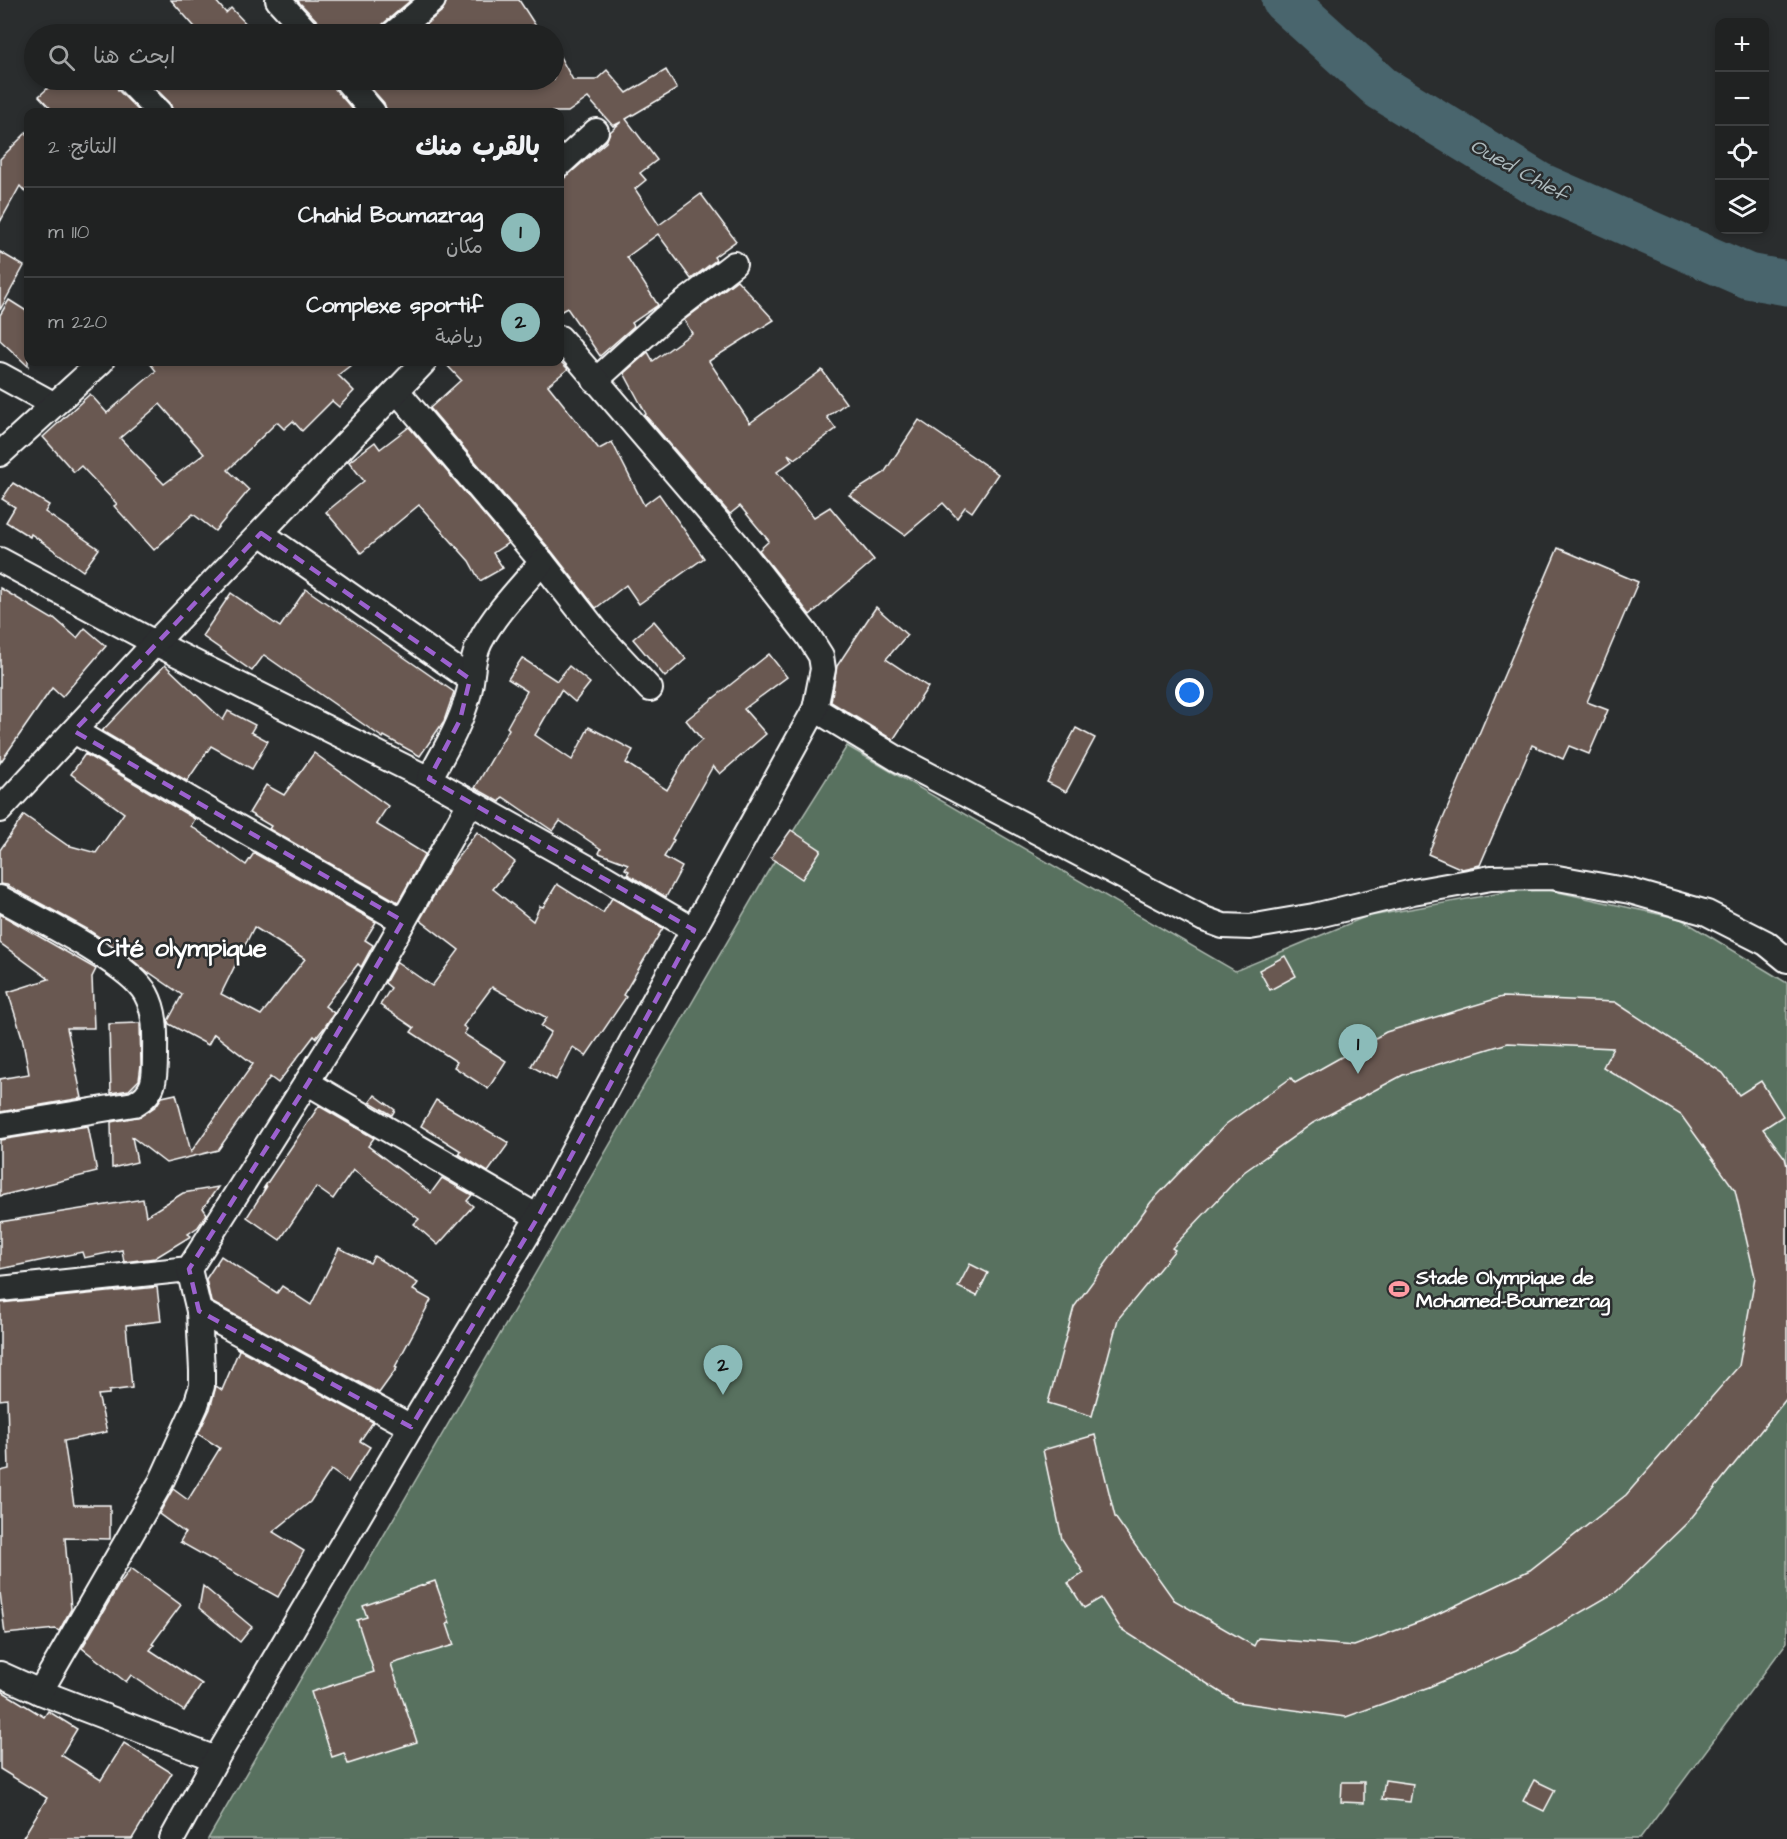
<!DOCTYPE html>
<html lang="ar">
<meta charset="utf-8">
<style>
:root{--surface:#202222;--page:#282a2a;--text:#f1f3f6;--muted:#a2a4a5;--line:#3d3f40;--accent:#8bbbb9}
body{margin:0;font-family:"Architects Daughter","Playpen Sans Arabic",sans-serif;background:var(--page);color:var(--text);direction:rtl}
.controls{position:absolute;right:18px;top:18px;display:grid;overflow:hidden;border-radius:12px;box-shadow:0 3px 9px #0003}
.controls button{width:54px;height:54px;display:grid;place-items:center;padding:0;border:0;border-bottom:2px solid var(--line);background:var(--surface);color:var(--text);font:30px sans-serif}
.you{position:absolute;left:1190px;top:693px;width:21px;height:21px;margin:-15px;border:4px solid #fff;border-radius:50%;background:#1a73e8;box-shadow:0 0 0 9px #1a73e833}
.badge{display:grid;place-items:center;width:39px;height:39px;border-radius:50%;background:var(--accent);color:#111;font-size:20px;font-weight:700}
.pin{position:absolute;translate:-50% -50px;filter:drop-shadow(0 2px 3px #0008)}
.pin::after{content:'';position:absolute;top:32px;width:21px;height:18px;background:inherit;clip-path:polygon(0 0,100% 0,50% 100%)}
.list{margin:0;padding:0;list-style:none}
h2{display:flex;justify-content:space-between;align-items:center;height:78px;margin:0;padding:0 24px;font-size:26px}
h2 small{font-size:20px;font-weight:400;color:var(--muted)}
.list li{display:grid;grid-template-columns:39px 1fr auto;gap:18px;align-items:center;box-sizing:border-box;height:90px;padding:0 24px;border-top:2px solid var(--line)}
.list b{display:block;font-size:22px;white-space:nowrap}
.list p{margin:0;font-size:20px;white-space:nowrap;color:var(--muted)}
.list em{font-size:20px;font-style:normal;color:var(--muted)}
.icon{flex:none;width:33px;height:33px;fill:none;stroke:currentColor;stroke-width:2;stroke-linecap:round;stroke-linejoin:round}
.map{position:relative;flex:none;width:1787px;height:1839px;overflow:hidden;direction:ltr}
.search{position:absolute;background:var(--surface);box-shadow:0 3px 9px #0003;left:24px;top:24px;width:540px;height:66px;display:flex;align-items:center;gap:15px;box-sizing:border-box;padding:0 21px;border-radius:33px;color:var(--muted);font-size:22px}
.panel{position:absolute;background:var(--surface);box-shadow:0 3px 9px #0003;left:24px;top:108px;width:540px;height:258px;border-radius:12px;direction:rtl}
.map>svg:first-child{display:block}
.grass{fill:#58715f;stroke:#acb8af;stroke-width:1.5}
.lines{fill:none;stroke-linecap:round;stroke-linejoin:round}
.river{stroke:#49656d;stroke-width:45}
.building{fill:#695951;stroke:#fff;stroke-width:1.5;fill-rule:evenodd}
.minor-casing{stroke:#fff;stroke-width:28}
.minor{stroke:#2a2d2e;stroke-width:24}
.marked{fill:none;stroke:#9c61cf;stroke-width:4.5;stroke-dasharray:12 8;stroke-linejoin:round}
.labels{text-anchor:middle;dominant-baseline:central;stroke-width:5;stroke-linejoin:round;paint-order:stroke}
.poi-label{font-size:20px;font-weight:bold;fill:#fff;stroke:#2a2d2e;text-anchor:start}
.water-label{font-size:21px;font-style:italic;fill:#adbabd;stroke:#2a2d2e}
.district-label{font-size:26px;font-weight:bold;fill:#fff;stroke:#2a2d2e}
</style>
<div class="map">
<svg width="1787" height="1839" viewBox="0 0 1787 1839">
<rect width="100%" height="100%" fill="#2a2d2e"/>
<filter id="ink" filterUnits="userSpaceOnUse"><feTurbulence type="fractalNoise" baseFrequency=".0167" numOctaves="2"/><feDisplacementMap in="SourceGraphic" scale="12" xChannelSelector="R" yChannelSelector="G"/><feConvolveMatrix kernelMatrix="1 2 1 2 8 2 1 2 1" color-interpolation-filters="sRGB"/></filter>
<g filter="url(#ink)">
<!-- grass -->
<path class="grass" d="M847,746l388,225 130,-54 170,-30 146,32 106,64v659l-147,197h-1432l559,-966z"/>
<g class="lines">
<!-- river -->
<path class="river" d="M1284,0l97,88 157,96 210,92 39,7"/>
</g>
<!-- building -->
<g class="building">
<path d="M171,0h44l11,13 5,-5 25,26h-55z"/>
<path d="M297,0h114l-28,24 -4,10h-56l-3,-10z"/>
<path d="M447,0h72l22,34h-127l28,-23z"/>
<path d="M554,46l19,34h23l11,-10 20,23 39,-23 11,19 -51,30 31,41 -17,13 6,7 -11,9 24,36 42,-31 35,47 -22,16 2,3 -25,19 -33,-45 -31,23 31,48 -26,18 2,3 -34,30 -33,-48 -7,4v-130l46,-40 4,-10 11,-10 -8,4 -25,-28 -20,14h-181l-3,-9 -20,-23h190z"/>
<path d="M57,80h57l4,10 22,22h-86l-15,-16z"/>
<path d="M147,80h185l3,9 20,23h-182l-3,-9z"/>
<path d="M28,131v64l-8,-9 -20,36v-63z"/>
<path d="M0,252l24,14 -24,44z"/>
<path d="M737,280l37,40 -65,41 41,62 72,-53 24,33 -19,14 9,12 -41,30 -7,-5 4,7 -15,11 37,45 16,-10 44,53 -64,55 -51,-65 10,-9 -29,-35 -10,8 -85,-99 1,-1 -22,-41 24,-21 5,9 39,-28 -8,-13z"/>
<path d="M9,300l19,12v54l-28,-26v-25z"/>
<path d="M149,362h206l-17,13 16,16 -15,16 -7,-6 -30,30 -9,-10 -9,8 -7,-7 -49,48 21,20 -34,41 -22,-17 -39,36 -40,-44 3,-2 -36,-38 -7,6 -31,-35 47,-43 17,19 49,-42zM160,404l44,50 -40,30 -44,-46z"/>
<path d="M444,362h117l7,7 -20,16 51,64 13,-7 32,63 15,-11 45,64 -65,46 -13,-19 -30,23 -43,-55 -123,-145 31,-28z"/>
<path d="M919,420l79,54 -26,38 -7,-5 -8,11 -14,-15 -38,32 -56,-40 35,-22z"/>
<path d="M409,427l99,116 -15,10 10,15 -23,13 -11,-20 -50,-56 -58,48 -35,-41 38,-31 -15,-19 26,-20 5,7z"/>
<path d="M13,483l36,22 -4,7 54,37 -16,22 -52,-37 -1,3 -24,-15 9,-15 -13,-8z"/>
<path d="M1558,548l80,34 -51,120 21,8 -19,44 -20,-8 -6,13 -31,-14 -52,120 -18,4 -34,-15z"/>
<path d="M0,588l52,31 2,-1 23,20 8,-10 21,18 -44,51 -10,-9 -52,75z"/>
<path d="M306,589l148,103 -10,29 -24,35 -36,-20 -1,2 -119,-83 -12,16 -50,-35 29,-43 49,34z"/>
<path d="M876,607l31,28 -21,24 42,28 -35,53 -62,-38 6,-36z"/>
<path d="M654,621l32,38 -21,18 -32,-38z"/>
<path d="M769,654l18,23 -43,32 22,25 -46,40 -7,-8 -41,73 2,1 -10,17 18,10 -16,30 -39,-23 2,-3 -4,-2 3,-5 -29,-11 2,-4 -41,-28 -7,10 -50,-34 -3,5 -25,-14 34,-59 -2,-2 20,-36 -19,-12 14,-21 35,23 12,-15 21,17 -15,19 -14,-12 -26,45 37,25 17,-33 44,23 -7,13 41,27 22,-38 13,-12 -16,-20z"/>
<path d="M165,665l58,55 5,-9 27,14 -4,7 17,9 -16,28 -41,-23 -24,35 -85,-50z"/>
<path d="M1076,728l19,10 -29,54 -19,-10z"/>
<path d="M314,753l74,53 -12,18 49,30 -27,48 -129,-73 2,-3 -22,-13 17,-28 18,10z"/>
<path d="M85,754l110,65 -4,7 55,39 8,-12 122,69 -11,18 8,5 -12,22 -3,-3 -33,42 9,7 -10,15 -8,10 -2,-2 -36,47 -8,-6 -52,73 -52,13 -34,-26 5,25 -25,6 -1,-46 30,-6 15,-10 6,-9 14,-3 15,58 62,-88 -39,-30 -6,11 -39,-21 -1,-3 14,-26 -32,-22 -1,1 -20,-17 -42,-28 -80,-44 -7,-1v-34l24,-35 43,30 29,8 28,-40 -53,-39zM254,927l51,32 -44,56 -40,-21z"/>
<path d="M791,830l30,20 -19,29 -31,-21z"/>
<path d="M477,832l38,30 -22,27 40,32 7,-15 3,1 14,-23 46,29 9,-15 51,30 -40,67 3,2 -40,59 -13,-9 -17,33 -25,-14 20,-34 -10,-6 6,-8 -55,-31 -29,39 4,3 -3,5 42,27 -18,28 -34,-22 3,-5 -46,-30 3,-4 -34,-23 11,-17 -6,-5 12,-21 35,24 27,-36 -39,-30 31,-54z"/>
<path d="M0,914l96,55 -4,8 2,51h-27l15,70 -82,14v-33l29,-5 -7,-37 -14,-45 41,-13 -49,-36z"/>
<path d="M1285,956l11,20 -26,14 -11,-20z"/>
<path d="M1502,997l113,5 108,71 16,22 22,-14 22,35 -20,13 22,29 2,8v232l-99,124 -72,70 -100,58 -87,37 -83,30 -110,-15 -115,-73 -20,-31 -17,10 -16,-25 16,-10 -22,-34 -19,-89 52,-15 20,82 59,83 80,46 4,-8 96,8 73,-27 103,-49 96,-75 113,-129 16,-89 -20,-87 -54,-75 -78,-48 10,-19 -105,-5 -105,32 -90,48 -69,49 -72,76 3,2 -57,69 -26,97 -44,-13 26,-96 77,-105 75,-78 65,-46 4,5 91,-51z"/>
<path d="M140,1023l1,42 -2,15 -10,10 -18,3 -2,-69z"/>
<path d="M375,1095l20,15 -3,5 -22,-13z"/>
<path d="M436,1100l73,43 -21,29 -29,-18 2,-3 -40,-25z"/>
<path d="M319,1106l55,32 -6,8 63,47 11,-15 30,17 -5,6 6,5 -35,39 -24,-21 5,-5 -66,-49 -20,29 -17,-12 -36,53 -33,-23 20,-31 -4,3z"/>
<path d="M88,1126l9,46 -97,24v-56z"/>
<path d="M218,1187l-15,21 4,6 -9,13 -10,7 3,2 -36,22 -31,4 -2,-12 -38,8 -2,-6 -82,17v-47l143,-23 3,17 37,-23z"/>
<path d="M339,1248l31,15 4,-7 44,27 -5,7 18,10 -36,67 2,1 -18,25 -168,-91 -5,-23 15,-23 56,37 5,-7 29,19z"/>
<path d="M970,1264l18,9 -11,23 -19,-9z"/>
<path d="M157,1287l4,34 -35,4 6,63 -23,3v3l-11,1 9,37 -43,9 10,64h36v34l-45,-1 6,71 -12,22 -3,-2 -51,5 -5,-42v-121l9,-2 -2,-70 -7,1v-97z"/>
<path d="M235,1347l138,75 -13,19 10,6 -22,35 -17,-12 -21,32 -37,30 31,19 -26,46 -98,-55 5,-9 -26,-19 14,-25 15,11 32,-52 -22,-14 12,-25 6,-23 6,4 17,-40z"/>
<path d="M131,1568l50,37 -29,39 2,1 -4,5 52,34 -18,27 -53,-36 -5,7 -44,-34 36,-62z"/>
<path d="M435,1581l15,42 -3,1 7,21 -63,19 26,78 -69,22 -4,-11 -12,4 -21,-65 63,-20 -17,-52 10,-3 -4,-11z"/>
<path d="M203,1586l49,41 -12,15 -41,-34z"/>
<path d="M0,1690l44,27 4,-6 29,18 -16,26 40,25 23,-37 48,30 -40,66h-110l25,-41 -47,-29z"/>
<path d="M1385,1780l28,4 -3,18 -28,-3z"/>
<path d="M1534,1780l21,10 -11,21 -21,-10z"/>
<path d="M1342,1782h22v21l-23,-1z"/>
</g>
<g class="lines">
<!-- minor casing -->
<g class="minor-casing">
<g id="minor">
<path d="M278,0l31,34"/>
<path d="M393,34l40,-34"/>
<path d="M128,80l31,32"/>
<path d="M346,80l27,32"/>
<path d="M560,164l36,-33"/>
<path d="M0,375l53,29"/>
<path d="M595,381l68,-62 71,-55"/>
<path d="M397,391l145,171 55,70 53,57"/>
<path d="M0,454l101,-92"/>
<path d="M261,533l209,146"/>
<path d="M0,560l155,83 274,136 168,94 97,57"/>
<path d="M815,709l81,49 308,161 19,7 27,1 64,-11 99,-24 78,-14 61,-1 78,14 77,22 59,30 21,17"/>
<path d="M74,731l153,90 176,100"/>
<path d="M429,779c15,-27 31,-53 39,-83 6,-19 2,-34 12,-54 15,-29 40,-54 62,-80"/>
<path d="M0,810l155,-167 269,-281"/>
<path d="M0,898c32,18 131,66 146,96 11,20 9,42 9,63 0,22 0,36 -21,47l-134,22"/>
<path d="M308,1083l230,134"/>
<path d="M0,1289l189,-20 171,-271 110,-195"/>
<path d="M199,1311l212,116"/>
<path d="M0,1674l40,18 176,67"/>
<path d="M40,1692l121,-210 35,-77 6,-19v-15l-3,-60 -10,-42"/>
<path d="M172,1839l44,-80 195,-332 127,-210 95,-178 182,-330 8,-40 -2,-13 -12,-19 -74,-95 -175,-204"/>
</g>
</g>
<!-- minor -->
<use href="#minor" class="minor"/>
</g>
</g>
<!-- marked area -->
<path class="marked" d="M261,533l209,146 -10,41 -31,59 265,151 -156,287 -127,210 -212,-116 -10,-42 119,-186 95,-162 -329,-190z"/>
<!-- icons -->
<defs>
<g id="stadium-bare" transform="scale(1.62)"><path d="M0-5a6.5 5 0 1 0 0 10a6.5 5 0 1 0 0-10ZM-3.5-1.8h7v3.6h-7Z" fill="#ff9aa2" stroke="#2a2d2e" stroke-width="2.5" paint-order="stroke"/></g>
</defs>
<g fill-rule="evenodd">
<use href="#stadium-bare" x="1399" y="1289"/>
</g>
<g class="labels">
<!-- poi labels -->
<g class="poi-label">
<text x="1416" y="1278">Stade Olympique de<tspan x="1416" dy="23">Mohamed-Boumezrag</tspan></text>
</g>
<!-- water labels -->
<g class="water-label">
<text transform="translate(1519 170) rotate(29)">Oued Chlef</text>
</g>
<!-- district labels -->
<g class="district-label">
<text x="182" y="948">Cité olympique</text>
</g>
</g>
</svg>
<div class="controls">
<button>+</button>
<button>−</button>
<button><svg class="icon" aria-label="locate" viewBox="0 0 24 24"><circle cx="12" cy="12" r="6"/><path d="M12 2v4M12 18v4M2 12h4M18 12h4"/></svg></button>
<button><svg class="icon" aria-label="layers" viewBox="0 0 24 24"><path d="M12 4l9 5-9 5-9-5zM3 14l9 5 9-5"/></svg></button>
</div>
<div class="you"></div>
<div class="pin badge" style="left:1358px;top:1074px">1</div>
<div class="pin badge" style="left:723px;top:1395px">2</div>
<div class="search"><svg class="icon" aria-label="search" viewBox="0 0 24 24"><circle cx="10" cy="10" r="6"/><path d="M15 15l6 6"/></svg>ابحث هنا</div>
<section class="panel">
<h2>بالقرب منك<small>النتائج: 2</small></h2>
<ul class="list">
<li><span class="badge">1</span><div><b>Chahid Boumazrag</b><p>مكان</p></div><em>110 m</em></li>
<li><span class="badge">2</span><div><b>Complexe sportif</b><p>رياضة</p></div><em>220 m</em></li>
</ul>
</section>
</div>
